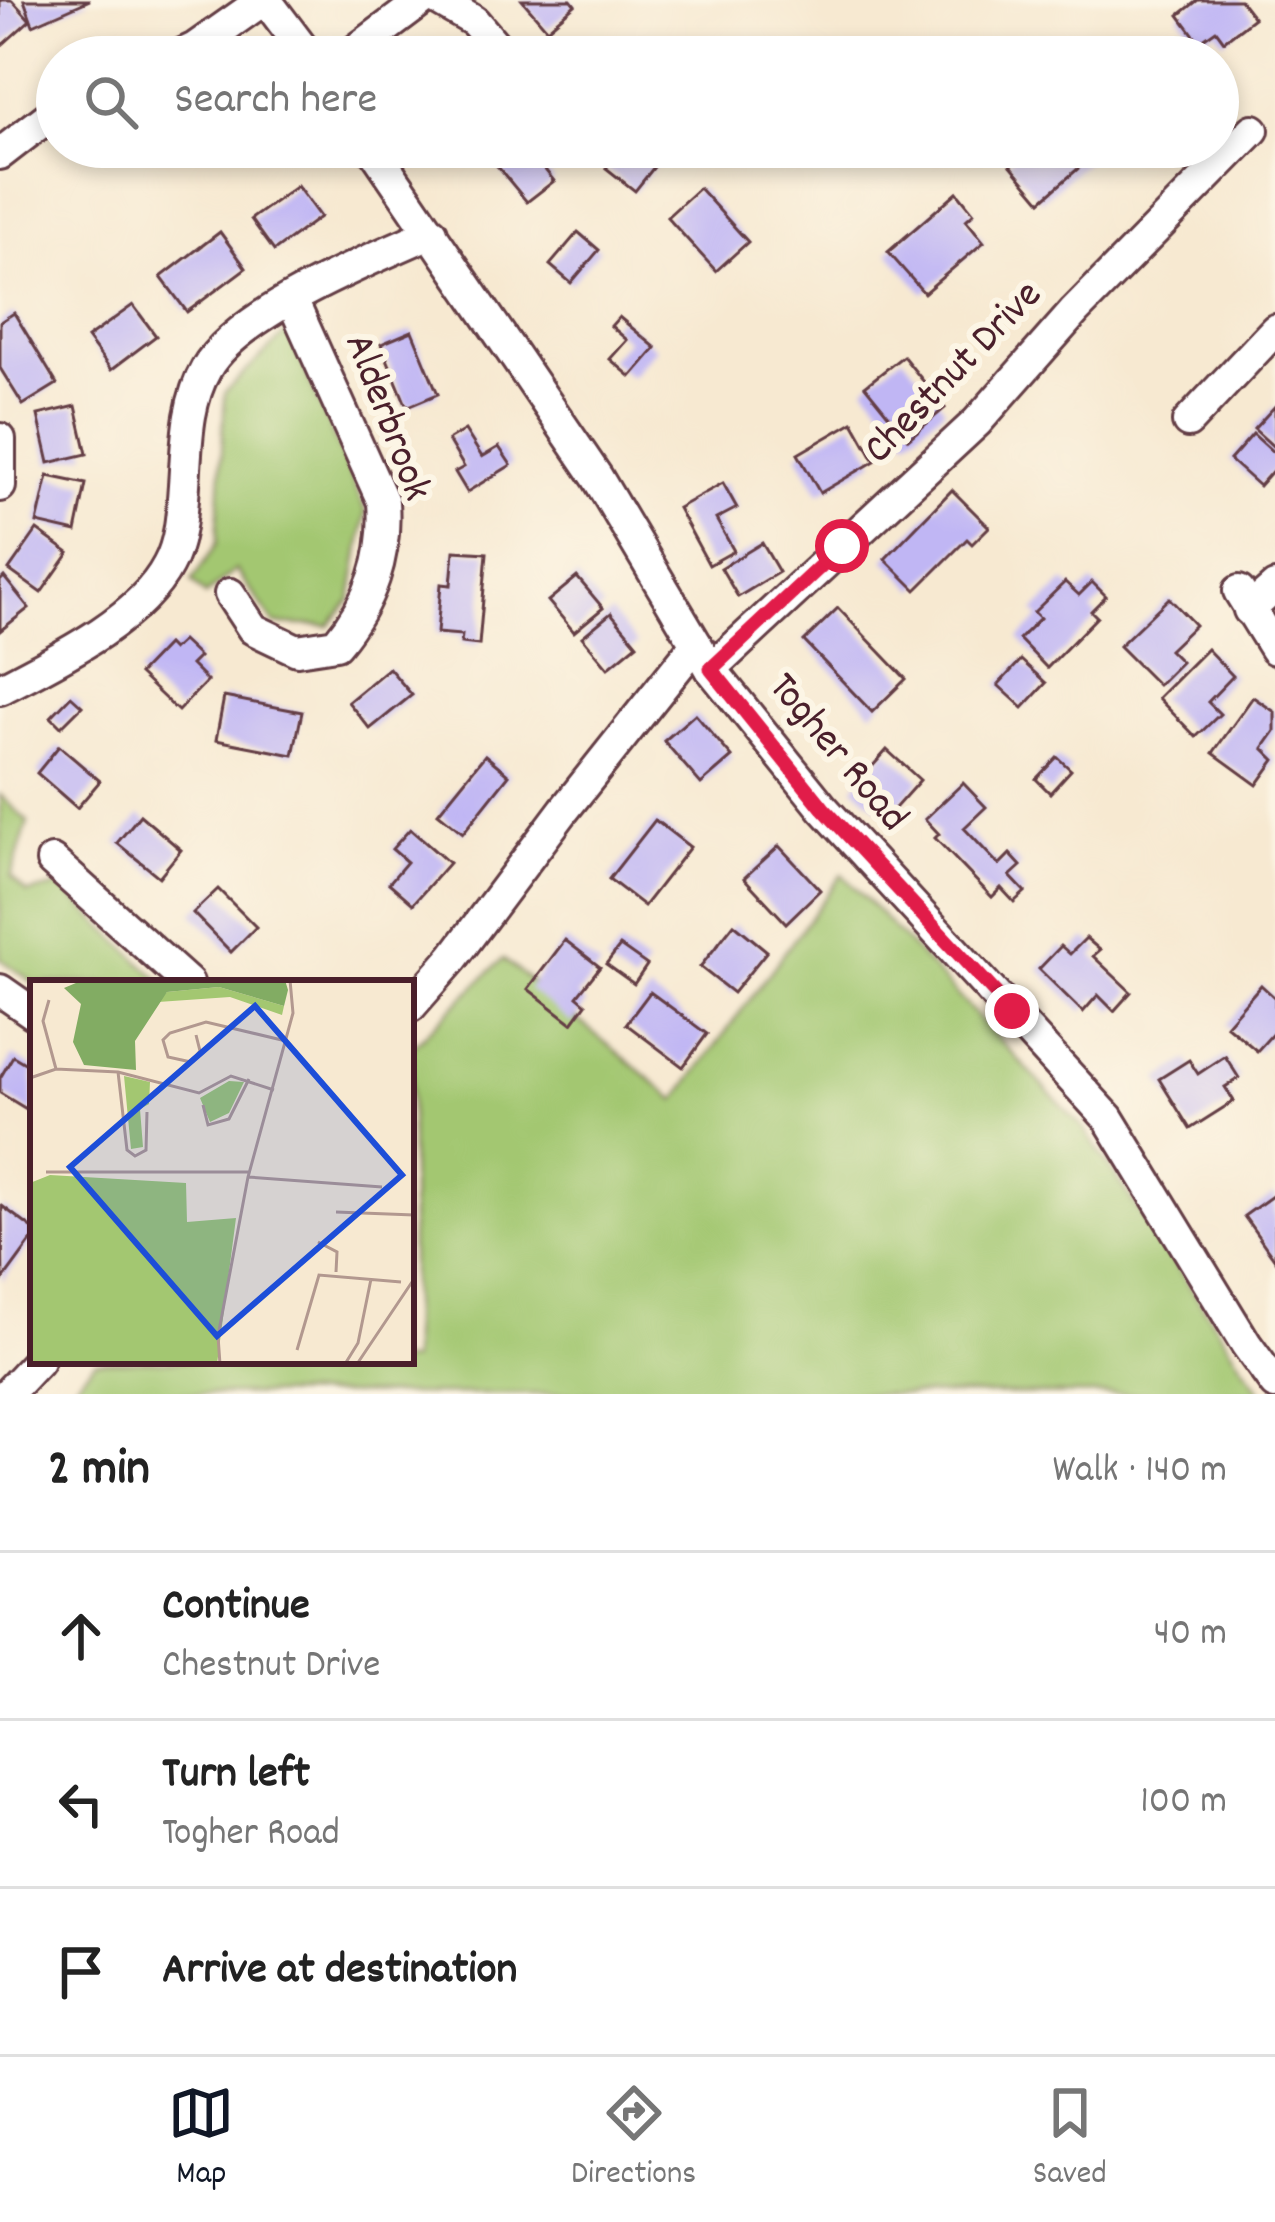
<!DOCTYPE html>
<meta charset="utf-8">
<style>
:root{--surface:#fff;--page:#f2f2f2;--text:#222;--muted:#767676;--line:#e0e0e0;--accent:#111827}
body{margin:0;font-family:Dekko,sans-serif;background:var(--page);color:var(--text)}
.stop{position:absolute;width:36px;height:36px;margin:-27px;border:9px solid #e11d48;border-radius:50%;background:#fff}
.stop.end{background:#e11d48;border-color:#fff;box-shadow:0 3px 12px #0008}
.list{margin:0;padding:0;list-style:none}
h2{display:flex;justify-content:space-between;align-items:center;height:156px;margin:0;padding:0 48px;font-size:51px}
h2 small{font-size:39px;font-weight:400;color:var(--muted)}
.list li{display:grid;grid-template-columns:78px 1fr auto;gap:36px;align-items:center;box-sizing:border-box;height:168px;padding:0 48px;border-top:3px solid var(--line)}
.list b{display:block;font-size:45px;white-space:nowrap}
.list p{margin:0;font-size:39px;white-space:nowrap;color:var(--muted)}
.list em{font-size:39px;font-style:normal;color:var(--muted)}
.icon{flex:none;width:66px;height:66px;fill:none;stroke:currentColor;stroke-width:2;stroke-linecap:round;stroke-linejoin:round}
.map{position:relative;flex:none;width:1275px;height:1394px;overflow:hidden}
.search{position:absolute;background:var(--surface);box-shadow:0 6px 18px #0003;left:36px;right:36px;top:36px;height:132px;display:flex;align-items:center;gap:30px;box-sizing:border-box;padding:0 42px;border-radius:66px;color:var(--muted);font-size:45px}
.sheet{height:660px;background:var(--surface)}
nav{display:flex;justify-content:space-around;align-items:center;box-sizing:border-box;height:168px;border-top:3px solid var(--line);background:var(--surface);font-size:33px;color:var(--muted)}
nav a{display:grid;justify-items:center;gap:6px}
nav .on{color:var(--accent)}
.map>svg:first-child{display:block}
.green{fill:#a3c771;stroke:#76734e;stroke-width:3}
.building{fill:#c0b6f4}
.lines{fill:none;stroke-linecap:round;stroke-linejoin:round}
.minor-casing{stroke:#643d44;stroke-width:36}
.minor{stroke:#fff;stroke-width:30}
.route{stroke:#e11d48;stroke-width:15}
.labels{text-anchor:middle;dominant-baseline:central;stroke-width:12;stroke-linejoin:round;paint-order:stroke}
.street-label{font-size:42px;fill:#4a1f2b;stroke:#fcf5e5}
.inset-road{fill:none;stroke:#b2988f;stroke-width:3}
.view{fill:#1d4ed8;fill-opacity:0.15;stroke:#1d4ed8;stroke-width:6}
.inset-edge{fill:none;stroke:#4a1f2b;stroke-width:6}
</style>
<div class="map">
<svg width="1275" height="1394" viewBox="0 0 1275 1394">
<rect width="100%" height="100%" fill="#fcf5e5"/>
<filter id="ink" filterUnits="userSpaceOnUse"><feTurbulence type="fractalNoise" baseFrequency=".00833" numOctaves="2"/><feDisplacementMap in="SourceGraphic" scale="24" xChannelSelector="R" yChannelSelector="G"/><feConvolveMatrix kernelMatrix="1 2 1 2 8 2 1 2 1" color-interpolation-filters="sRGB"/></filter>
<filter id="wash" filterUnits="userSpaceOnUse"><feTurbulence type="fractalNoise" baseFrequency=".004" numOctaves="4" result="noise"/><feDisplacementMap in="SourceGraphic" scale="48" xChannelSelector="R" yChannelSelector="G"/><feGaussianBlur stdDeviation="2.7" result="paint"/><feColorMatrix in="noise" values="0 0 0 0 0 0 0 0 0 0 0 0 0 0 0 0 0 1.4 0 .05"/><feComposite in="paint" operator="in"/></filter>
<g filter="url(#wash)">
<rect width="100%" height="100%" fill="#f7e9d1"/>
<!-- green -->
<g class="green">
<path d="M288,331l78,181 -15,88 -22,26 -54,-2 -39,-54 -31,25 -13,-14 25,-38 8,-151z"/>
<path d="M0,795l28,27 -17,55 16,16 33,-7 103,97h-129l-34,-24z"/>
<path d="M842,874l242,255 178,265h-1196l29,-33h316v-313l92,-89 173,141z"/>
</g>
<g id="blocks">
<!-- building -->
<g class="building">
<path d="M0,0h12l18,20 -30,27z"/>
<path d="M24,0h66l-57,25z"/>
<path d="M522,0h49l4,5 -28,24z"/>
<path d="M1198,0h42l14,18 -30,23 -8,-11 -17,12 -20,-27z"/>
<path d="M511,147h16l27,34 -27,21 -34,-41z"/>
<path d="M623,147h47l-35,44 -29,-23z"/>
<path d="M1025,147h51l12,13 -47,41 -33,-39z"/>
<path d="M297,186l23,31 -46,34 -23,-32z"/>
<path d="M699,188l49,54 -32,29 -49,-54z"/>
<path d="M957,192l17,21 -8,7 18,22 -60,51 -36,-41z"/>
<path d="M220,232l26,36 -59,44 -26,-35z"/>
<path d="M578,232l21,18 -28,33 -21,-18z"/>
<path d="M133,305l23,31 -45,34 -24,-32z"/>
<path d="M14,313l43,71 -34,21 -23,-37v-46z"/>
<path d="M619,317l37,31 -25,29 -21,-18 17,-19 -16,-14z"/>
<path d="M412,331l26,63 -31,13 -26,-63z"/>
<path d="M903,356l42,52 -37,31 -43,-53z"/>
<path d="M76,406l11,48 -38,9 -11,-48z"/>
<path d="M1275,406v42l-21,-19z"/>
<path d="M853,422l22,39 -55,32 -22,-39z"/>
<path d="M465,430l17,27 17,-10 12,18 -44,27 -12,-20 9,-5 -16,-27z"/>
<path d="M1253,434l22,20v14l-16,18 -29,-26z"/>
<path d="M48,476l38,8 -10,48 -39,-9z"/>
<path d="M723,483l14,25 -21,11 18,32 -25,14 -31,-57z"/>
<path d="M952,490l37,37 -17,17 -5,-5 -51,51 -31,-31z"/>
<path d="M37,530l32,23 -28,40 -32,-23z"/>
<path d="M762,543l17,29 -41,25 -17,-29z"/>
<path d="M454,551l33,2 -8,92 -18,-2 1,-8 -25,-2 4,-49 10,1z"/>
<path d="M4,577l25,31 -29,23v-50z"/>
<path d="M577,577l26,31 -29,24 -26,-31z"/>
<path d="M1065,582l14,13 13,-13 14,14 -15,15 6,6 -50,51 -28,-29 21,-21 -6,-6z"/>
<path d="M1169,598l26,27 -26,25 12,12 -23,23 -39,-39z"/>
<path d="M838,608l68,71 -34,33 -68,-71z"/>
<path d="M611,613l26,31 -29,24 -26,-31z"/>
<path d="M182,641l17,16 -8,8 16,16 -29,30 -39,-37 28,-29 5,5z"/>
<path d="M1207,649l26,27 -25,26 12,12 -24,23 -38,-39z"/>
<path d="M1021,660l25,23 -23,25 -25,-23z"/>
<path d="M389,668l23,27 -42,34 -22,-27z"/>
<path d="M71,696l11,10 -21,21 -10,-10z"/>
<path d="M224,697l78,15 -9,43 -77,-15z"/>
<path d="M1253,697l22,15v19l-12,17 12,12 -18,25 -44,-32z"/>
<path d="M695,714l37,43 -31,27 -37,-43z"/>
<path d="M59,746l41,35 -23,27 -40,-35z"/>
<path d="M887,750l33,30 -32,36 -34,-29z"/>
<path d="M485,755l24,20 -46,58 -25,-20z"/>
<path d="M1057,757l14,13 -21,23 -14,-14z"/>
<path d="M963,783l23,24 -22,21 35,37 11,-11 11,12 -11,10 15,16 -11,10 -13,-14 -9,9 -57,-59 4,-4 -14,-15z"/>
<path d="M140,815l41,35 -22,27 -42,-34z"/>
<path d="M655,820l35,27 -46,59 -35,-27z"/>
<path d="M410,829l39,34 -36,41 -24,-21 18,-21 -15,-13z"/>
<path d="M779,846l41,44 -34,33 -42,-45z"/>
<path d="M218,889l38,38 -25,25 -38,-39z"/>
<path d="M734,924l33,27 -34,42 -33,-26z"/>
<path d="M1086,938l14,12 -7,6 38,36 -17,19 -16,-16 -15,17 -44,-43 22,-23 9,8z"/>
<path d="M565,940l35,27 -23,29 9,8 -14,19 -44,-34z"/>
<path d="M620,946l27,19 -13,19 -28,-20z"/>
<path d="M1261,985l14,13v33l-18,20 -31,-26z"/>
<path d="M650,992l57,42 -24,33 -57,-43z"/>
<path d="M13,1056l20,12v45l-33,-20v-15z"/>
<path d="M1225,1056l14,22 -14,9 9,14 -44,28 -31,-50 30,-19 9,14z"/>
<path d="M1275,1194v66l-31,-44z"/>
<path d="M2,1206l31,23v10l-30,41z"/>
</g>
</g>
</g>
<g filter="url(#ink)">
<use href="#blocks" fill-opacity="0" stroke="#643d44" stroke-width="3"/>
<g class="lines">
<!-- minor casing -->
<g class="minor-casing">
<g id="minor">
<path d="M266,0l43,57"/>
<path d="M438,0l36,21 31,36"/>
<path d="M176,57l19,-9 68,-48"/>
<path d="M347,57l76,-57"/>
<path d="M531,57l10,-8"/>
<path d="M372,147l225,330 114,192 112,139 285,310 138,226 29,40"/>
<path d="M0,154l57,-44"/>
<path d="M1188,422l87,-92"/>
<path d="M0,439v47"/>
<path d="M1239,591l36,58"/>
<path d="M230,594l23,35 44,21 39,-6c35,-42 51,-87 47,-142l-91,-202"/>
<path d="M1249,610l26,-23"/>
<path d="M711,669l266,-247 98,-111 178,-181"/>
<path d="M0,689c54,-28 139,-68 168,-124 13,-23 14,-54 16,-80 3,-40 2,-81 22,-116 33,-58 166,-110 226,-137"/>
<path d="M52,861l136,122"/>
<path d="M0,990l33,23"/>
<path d="M411,1006l42,-48 111,-148 132,-166"/>
<path d="M7,1394l31,-33"/>
</g>
</g>
<!-- minor -->
<use href="#minor" class="minor"/>
</g>
</g>
<g class="lines" filter="url(#ink)">
<!-- route -->
<path class="route" d="M842,546l-131,123 112,139 189,203"/>
</g>
<g class="labels">
<!-- street labels -->
<g class="street-label">
<text transform="translate(955 374) rotate(-46)">Chestnut Drive</text>
<text transform="translate(385 418) rotate(69)">Alderbrook</text>
<text transform="translate(836 754) rotate(50)">Togher Road</text>
</g>
</g>
<!-- overview -->
<g transform="translate(30 980)">
<rect width="384" height="384" fill="#f7e9d1"/>
<path d="M189,7l65,19 -2,9 -52,-18 -72,5 9,-10zM94,96l26,6 -1,22 -9,5 3,38 -12,2zM199,101l15,1 -15,31 -19,9 -10,-24zM20,195l136,8 1,39 49,-4 -19,146h-187v-181z" fill="#a3c771"/>
<path d="M53,0h202l3,10 -4,16 -65,-19 -52,5 -32,49 1,29 -52,-5 -11,-23 8,-38 -17,-16z" fill="#82ac63"/>
<path class="inset-road" d="M19,20l-6,21 13,48M166,55l4,16 -9,11 -23,-5 -5,-17 7,-7 36,-11 80,19M88,92l9,78 8,6 11,-6 1,-38M0,98l26,-9 62,3 81,21 32,-17 43,14M173,125l5,20 21,-6 20,-40M16,192h204M218,197l134,10M306,232l78,3M288,262l19,10 -1,20M267,370l22,-75 82,7M190,384l-2,-28 30,-159 45,-164 -3,-33M315,384l13,-21 13,-64M327,384l57,-85"/>
<path class="view" d="M225,26l147,169 -185,161 -147,-169z"/>
<rect width="384" height="384" class="inset-edge"/>
</g>
</svg>
<div class="stop" style="left:842px;top:546px"></div>
<div class="stop end" style="left:1012px;top:1011px"></div>
<div class="search"><svg class="icon" aria-label="search" viewBox="0 0 24 24"><circle cx="10" cy="10" r="6"/><path d="M15 15l6 6"/></svg>Search here</div>
</div>
<section class="sheet">
<h2>2 min<small>Walk · 140 m</small></h2>
<ul class="list">
<li><svg class="icon" aria-label="ahead" viewBox="0 0 24 24"><path d="M12 20V5M6 11l6-6 6 6"/></svg><div><b>Continue</b><p>Chestnut Drive</p></div><em>40 m</em></li>
<li><svg class="icon" aria-label="left" viewBox="0 0 24 24"><path d="M17 20v-9H6M10 6l-5 5 5 5"/></svg><div><b>Turn left</b><p>Togher Road</p></div><em>100 m</em></li>
<li><svg class="icon" aria-label="arrive" viewBox="0 0 24 24"><path d="M6 21V4h12l-3 4 3 4H6"/></svg><div><b>Arrive at destination</b></div></li>
</ul>
</section>
<nav>
<a class="on"><svg class="icon" aria-label="map" viewBox="0 0 24 24"><path d="M3 6l6-2 6 2 6-2v14l-6 2-6-2-6 2zM9 4v14M15 6v14"/></svg>Map</a>
<a><svg class="icon" aria-label="directions" viewBox="0 0 24 24"><path d="M12 3l9 9-9 9-9-9zM9 14v-3h6M13 9l2 2-2 2"/></svg>Directions</a>
<a><svg class="icon" aria-label="saved" viewBox="0 0 24 24"><path d="M7 4h10v16l-5-4-5 4z"/></svg>Saved</a>
</nav>
